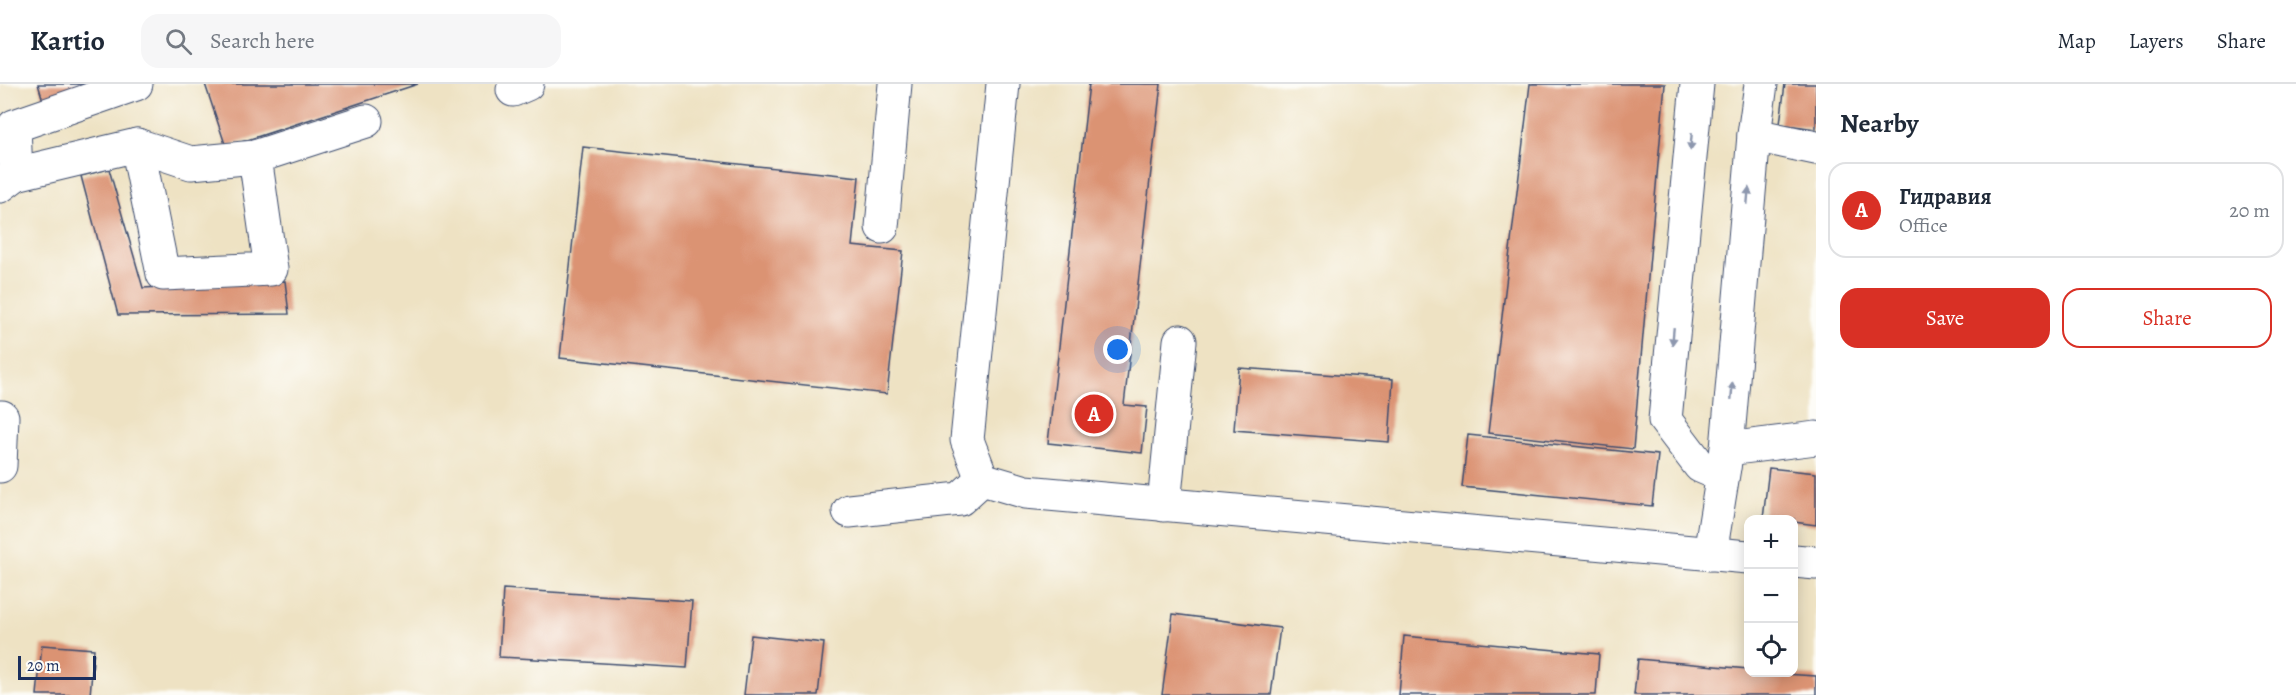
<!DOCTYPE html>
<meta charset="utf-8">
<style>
:root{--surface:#fff;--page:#f6f6f7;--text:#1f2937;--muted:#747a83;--line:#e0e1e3;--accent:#d93025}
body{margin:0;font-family:Alegreya,serif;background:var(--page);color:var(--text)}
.controls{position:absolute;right:18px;bottom:18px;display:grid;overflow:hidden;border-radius:12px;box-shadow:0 3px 15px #0003}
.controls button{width:54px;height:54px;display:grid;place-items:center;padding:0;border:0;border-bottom:2px solid var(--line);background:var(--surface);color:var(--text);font:30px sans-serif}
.scale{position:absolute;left:18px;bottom:15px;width:78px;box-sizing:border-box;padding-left:6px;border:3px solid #1b2f5e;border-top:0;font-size:16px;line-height:21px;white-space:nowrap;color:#1b2f5e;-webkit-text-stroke:4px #fdfcf7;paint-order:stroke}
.you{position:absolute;left:1118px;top:266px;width:21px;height:21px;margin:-15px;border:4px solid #fff;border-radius:50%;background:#1a73e8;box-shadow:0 0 0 9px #1a73e833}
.badge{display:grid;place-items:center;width:39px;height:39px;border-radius:50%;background:var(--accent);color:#fff;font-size:20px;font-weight:700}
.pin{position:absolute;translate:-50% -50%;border:3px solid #fff;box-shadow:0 2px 6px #0006}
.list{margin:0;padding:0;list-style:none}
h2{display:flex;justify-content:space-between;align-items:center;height:78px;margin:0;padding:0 24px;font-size:26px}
h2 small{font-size:20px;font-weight:400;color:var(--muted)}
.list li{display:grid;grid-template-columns:39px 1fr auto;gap:18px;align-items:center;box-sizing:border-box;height:96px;margin:0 12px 12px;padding:0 12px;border:2px solid var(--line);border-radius:18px}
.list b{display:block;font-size:22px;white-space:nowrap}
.list p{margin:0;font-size:20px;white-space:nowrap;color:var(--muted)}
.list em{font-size:20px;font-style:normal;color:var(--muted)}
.actions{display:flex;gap:12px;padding:18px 24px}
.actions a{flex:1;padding:14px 0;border:2px solid var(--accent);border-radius:18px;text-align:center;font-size:21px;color:var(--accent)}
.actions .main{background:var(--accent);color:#fff}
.icon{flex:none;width:33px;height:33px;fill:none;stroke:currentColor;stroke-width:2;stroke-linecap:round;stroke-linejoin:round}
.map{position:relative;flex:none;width:1816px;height:611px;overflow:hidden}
header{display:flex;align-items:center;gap:36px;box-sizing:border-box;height:84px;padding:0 30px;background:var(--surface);border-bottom:2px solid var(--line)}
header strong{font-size:28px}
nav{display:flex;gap:33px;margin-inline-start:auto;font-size:21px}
.search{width:420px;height:54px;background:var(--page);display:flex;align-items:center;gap:15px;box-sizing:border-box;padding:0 21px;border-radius:18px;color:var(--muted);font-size:22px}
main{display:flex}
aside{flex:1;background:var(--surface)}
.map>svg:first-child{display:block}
.building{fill:#db9373}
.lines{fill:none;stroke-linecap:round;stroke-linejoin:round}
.minor-casing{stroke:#3b4a6d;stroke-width:35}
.minor{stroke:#fff;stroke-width:33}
.oneway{fill:#8d97ae}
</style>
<header>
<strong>Kartio</strong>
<div class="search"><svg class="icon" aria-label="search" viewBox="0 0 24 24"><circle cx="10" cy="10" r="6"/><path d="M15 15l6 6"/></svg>Search here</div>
<nav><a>Map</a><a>Layers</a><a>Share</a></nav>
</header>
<main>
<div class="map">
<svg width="1816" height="611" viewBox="0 0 1816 611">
<rect width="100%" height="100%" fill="#fdfcf7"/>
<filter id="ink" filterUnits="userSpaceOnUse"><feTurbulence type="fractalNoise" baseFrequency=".0167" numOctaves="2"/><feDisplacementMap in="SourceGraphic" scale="12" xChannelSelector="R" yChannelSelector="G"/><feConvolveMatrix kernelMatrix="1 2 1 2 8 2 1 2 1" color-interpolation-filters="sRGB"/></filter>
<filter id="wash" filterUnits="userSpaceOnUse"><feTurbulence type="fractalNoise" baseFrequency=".008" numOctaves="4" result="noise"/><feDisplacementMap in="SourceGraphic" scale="24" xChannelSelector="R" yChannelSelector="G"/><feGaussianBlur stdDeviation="1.35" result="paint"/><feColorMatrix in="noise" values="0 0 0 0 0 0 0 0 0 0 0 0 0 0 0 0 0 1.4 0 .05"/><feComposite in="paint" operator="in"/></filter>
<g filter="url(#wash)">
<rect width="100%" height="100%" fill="#eee2c3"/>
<g id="blocks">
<!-- building -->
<g class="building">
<path d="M38,0h68l-62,20z"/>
<path d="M205,0h213l-192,63z"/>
<path d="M1089,0h72l-37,321 23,2 -5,46 -94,-10z"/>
<path d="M1530,0h135l-32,365 -145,-16z"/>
<path d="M1785,0h31v45l-36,-5z"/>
<path d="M583,63l276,30 -7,69 51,5 -16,143 -327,-36z"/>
<path d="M109,85l34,119 142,-7 4,33 -171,1 -37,-139z"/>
<path d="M1239,284l154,11 -4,63 -155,-12z"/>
<path d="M1468,351l190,20 -6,51 -190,-19z"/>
<path d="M1769,384l47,5v52l-22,-3v-3h-31z"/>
<path d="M503,505l189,12 -5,67 -188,-11z"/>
<path d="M1173,530l107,14 -9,67h-109z"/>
<path d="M751,551l73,8 -6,52h-74z"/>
<path d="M1404,552l195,18 -3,41h-197z"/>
<path d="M42,561l52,4 -4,46h-53z"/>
<path d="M1638,575l110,10v3l68,4v19h-182z"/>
</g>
</g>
</g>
<g filter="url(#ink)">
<use href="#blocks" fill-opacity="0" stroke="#3b4a6d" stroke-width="1.5"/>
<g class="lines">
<!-- minor casing -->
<g class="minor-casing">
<g id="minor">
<path d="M1003,0l-36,356 15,39 44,13 722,65"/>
<path d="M1697,0l-32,336 35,46 14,6 10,-5"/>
<path d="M513,6l14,-6"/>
<path d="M1754,51l62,13"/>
<path d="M137,61l54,18 64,-6"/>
<path d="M16,90l-2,-48 122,-42"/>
<path d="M0,102l16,-12 121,-29 26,129 108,-5 -16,-112 111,-36"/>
<path d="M882,143l13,-143"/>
<path d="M0,333h2l-2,49"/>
<path d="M1727,365l89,-11"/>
<path d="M1164,421l16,-164"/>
<path d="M849,427l111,-12 22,-20"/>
<path d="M1710,470l17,-105 27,-314 7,-51"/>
<path d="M1794,477l22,2"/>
</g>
</g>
<!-- minor -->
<use href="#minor" class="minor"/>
</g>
<!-- one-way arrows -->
<defs><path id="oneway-solid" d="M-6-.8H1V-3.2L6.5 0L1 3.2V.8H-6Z" transform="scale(1.5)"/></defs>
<g class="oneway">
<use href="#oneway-solid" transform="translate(1691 58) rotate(95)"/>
<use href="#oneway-solid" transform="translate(1748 112) rotate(-85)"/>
<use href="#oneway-solid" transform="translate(1673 252) rotate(95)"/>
<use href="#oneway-solid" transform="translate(1732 307) rotate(-85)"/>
</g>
</g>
</svg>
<div class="controls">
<button>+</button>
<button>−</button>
<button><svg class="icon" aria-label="locate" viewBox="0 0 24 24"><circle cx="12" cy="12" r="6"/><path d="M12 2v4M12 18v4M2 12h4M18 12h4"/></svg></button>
</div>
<div class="scale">20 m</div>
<div class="you"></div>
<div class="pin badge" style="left:1094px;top:330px">A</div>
</div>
<aside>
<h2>Nearby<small></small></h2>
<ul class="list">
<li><span class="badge">A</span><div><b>Гидравия</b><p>Office</p></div><em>20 m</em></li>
</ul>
<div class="actions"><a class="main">Save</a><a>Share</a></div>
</aside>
</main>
